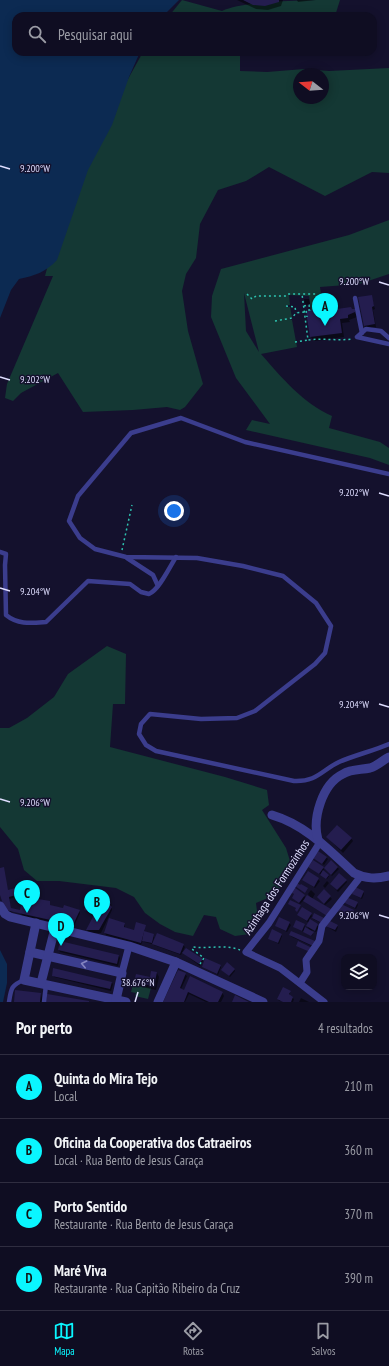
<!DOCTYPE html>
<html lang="pt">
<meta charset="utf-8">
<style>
:root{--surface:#0f0d22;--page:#1d1b2f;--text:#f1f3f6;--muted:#9b9ca5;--line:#2f2d40;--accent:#0af6ff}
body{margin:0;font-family:"PT Sans Narrow",sans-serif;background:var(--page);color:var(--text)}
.controls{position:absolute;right:12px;bottom:12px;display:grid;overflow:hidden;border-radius:8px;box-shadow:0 2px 10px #0003}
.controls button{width:36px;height:36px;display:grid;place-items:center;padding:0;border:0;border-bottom:1px solid var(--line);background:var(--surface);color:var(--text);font:20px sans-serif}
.compass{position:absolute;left:293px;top:68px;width:36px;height:36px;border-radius:50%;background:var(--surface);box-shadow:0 2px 10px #0003;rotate:287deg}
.you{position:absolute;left:174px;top:511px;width:14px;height:14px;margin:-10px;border:3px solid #fff;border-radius:50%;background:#1a73e8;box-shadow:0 0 0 6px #1a73e833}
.badge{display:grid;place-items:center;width:26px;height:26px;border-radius:50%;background:var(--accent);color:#111;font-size:13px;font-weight:700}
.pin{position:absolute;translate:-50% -33px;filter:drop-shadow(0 1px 2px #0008)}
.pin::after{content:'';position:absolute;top:21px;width:14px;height:12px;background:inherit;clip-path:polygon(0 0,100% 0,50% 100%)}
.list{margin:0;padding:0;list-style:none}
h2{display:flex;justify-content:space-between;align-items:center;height:52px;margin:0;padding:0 16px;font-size:17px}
h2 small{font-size:13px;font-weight:400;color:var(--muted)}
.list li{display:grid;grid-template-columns:26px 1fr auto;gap:12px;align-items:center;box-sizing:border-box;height:64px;padding:0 16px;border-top:1px solid var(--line)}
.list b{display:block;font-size:15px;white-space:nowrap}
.list p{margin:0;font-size:13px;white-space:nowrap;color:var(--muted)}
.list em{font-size:13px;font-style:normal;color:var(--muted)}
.icon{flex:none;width:22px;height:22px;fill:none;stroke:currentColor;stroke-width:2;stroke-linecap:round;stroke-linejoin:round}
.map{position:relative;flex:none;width:389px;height:1002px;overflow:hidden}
.search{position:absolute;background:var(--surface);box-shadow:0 2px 10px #0003;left:12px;right:12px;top:12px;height:44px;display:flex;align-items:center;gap:10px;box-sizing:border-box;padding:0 14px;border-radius:12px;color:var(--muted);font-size:15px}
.sheet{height:308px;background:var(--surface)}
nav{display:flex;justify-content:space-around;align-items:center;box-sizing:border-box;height:56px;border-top:1px solid var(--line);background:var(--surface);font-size:11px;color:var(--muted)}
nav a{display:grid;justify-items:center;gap:2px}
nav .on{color:var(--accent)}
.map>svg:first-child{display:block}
.green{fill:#143834;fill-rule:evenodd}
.water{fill:#0c2a52}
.shadow{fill:#0007}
.building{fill:#241d4f}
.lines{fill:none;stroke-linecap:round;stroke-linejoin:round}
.path{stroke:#2ec3b0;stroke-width:1.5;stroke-dasharray:2 3;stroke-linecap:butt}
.service{stroke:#3b3d8d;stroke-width:4.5}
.pedestrian{stroke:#3b3d8d;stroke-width:7}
.minor{stroke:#3b3d8d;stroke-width:9}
.oneway{stroke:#8585c0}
.ticks{fill:none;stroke:#dfdeff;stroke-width:1.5}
.labels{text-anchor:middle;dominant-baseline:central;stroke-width:3;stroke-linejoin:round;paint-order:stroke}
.street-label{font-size:12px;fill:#dfdeff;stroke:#14112d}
.ticks-label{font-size:10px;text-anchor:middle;fill:#dfdeff;stroke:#14112d;stroke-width:3;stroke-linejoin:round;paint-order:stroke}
</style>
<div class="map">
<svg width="389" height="1002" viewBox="0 0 389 1002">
<rect width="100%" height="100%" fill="#14112d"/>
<!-- green -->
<g class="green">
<path d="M182,0l40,11c25,-11 87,-11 118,-11l-5,16h-166z"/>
<path d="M143,52h97v19l27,1 37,-3 25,2 60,-3v105l-17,-1 -47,24 -56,-29 -23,14 -28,9 -18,34 -4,34 -10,16 -4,17 6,40 15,53 -18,23 -5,3 -13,-3 -34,3 -50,2 -25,-39 -37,20 -8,8 -8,-3 2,-14 46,-108h-8l8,-30 37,-82 25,-49 8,-27zM299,74h24v24h-24z"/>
<path d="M389,220v54l-30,10 -39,3 3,21 -12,2 -2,-14 -20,-1 1,10h-4v2h4l2,10 -4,2 4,1 5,27 -36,7c20,23 43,50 71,62l-3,12 51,14 9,6v17l-19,-7 -124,-28 6,-10 18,4 -34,-46 -25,-61 1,-21 9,-27 128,-34zM244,293l15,59 -13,-21z"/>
<path d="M107,646l19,8 -1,50h-12l-3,43 115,30 42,13 2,15 -7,5 24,38 4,13 -4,17 -11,17 -19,8 2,16 -8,15 -15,2 -15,-7 -4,-12 -12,-2 -11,21 -18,-4 -15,-8 -15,-11 -11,-16 -18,-9 -57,-7h-22l-13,-11 -6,-21 -18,-22v-99h9l18,-10 27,-21 14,-23z"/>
<path d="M133,984l18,4 -3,11 -13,-3 1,-3 -5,-1z"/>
</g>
<!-- water -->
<g class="water">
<path d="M0,0h179l-16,16h-147v36h124l-11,25 -17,48 -24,45 -31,90c-11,12 -23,16 -38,19l-8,11 -11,28z"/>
<path d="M0,950l7,14v19l-4,19h-3z"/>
</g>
<!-- shadow -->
<g class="shadow">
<path d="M237,0h46l-2,6 -13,4 -12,-1z"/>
<path d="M297,0h18l-17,2z"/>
<path d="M371,296l4,13 -2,1 3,17 -10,1 -2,-3z"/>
<path d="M304,299h5l1,5 -5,1z"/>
<path d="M336,306l2,4h16l3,7 -8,3 1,2 -8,1 2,14 -30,4 -3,-4 -4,-25z"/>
<path d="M327,837l24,1 2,3 -10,12z"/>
<path d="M326,857l2,2 -4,6 -9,-7z"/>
<path d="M309,867l14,1 1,1 -1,3 6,4 -2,3z"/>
<path d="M337,867l2,2 -7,7 -7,-8z"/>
<path d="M0,869l8,22 11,-1 2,6 -12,3 2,10 9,2 18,-17 2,6 9,2 1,4 29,5 1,2 -6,13 -52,-10 -1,-3 -10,-3 1,2h-5l-7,-24z"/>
<path d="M308,873l12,8 -5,7 -11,-8z"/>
<path d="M346,880l1,2 -9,10 -7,-8z"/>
<path d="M327,881l2,2 -4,5 -2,-2z"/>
<path d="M311,890l4,4 -3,5 17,18 -23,-14 -2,-3 -4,4 -7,-6 2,-3 -3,-3 12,4 2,3 5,-1 -3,-4z"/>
<path d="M324,891l8,8 -7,6 -7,-8z"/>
<path d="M363,892l1,2 -2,5 -9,-5z"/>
<path d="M96,902v4l6,4 9,-7 1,7 -11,23h-12l-2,-3 7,-15 -9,-5z"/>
<path d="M344,902l13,1 1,2 -2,4z"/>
<path d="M342,906l11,5 1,2 -3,7 -11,-6 -1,-2z"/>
<path d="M311,914l2,4 11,2 -2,3 -9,-4 -1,-3 -3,4 10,7 -3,5 -4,-2 1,3 -1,3 -18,-9 10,-2 1,3 5,3 -3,-5 2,-3 -11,-8z"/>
<path d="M289,923l2,2 -4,7 -11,-6z"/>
<path d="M125,924v4l10,3 10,-5v7l9,4 -1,5 30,3 2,2 -4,8 -27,-10 -1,-2 -1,1 -8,-2 -1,-2 -2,5 -35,-10 -1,-2z"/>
<path d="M326,926h11l1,1 -2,5z"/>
<path d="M281,934l1,2 -3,8 -10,-5z"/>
<path d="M290,935l24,7v5l-22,-10z"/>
<path d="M59,950l60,6 1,2 -2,8 -58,-14z"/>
<path d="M183,953l19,7 1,1 -3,5z"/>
<path d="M220,965l1,2 -3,8 -15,-8z"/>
<path d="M234,969l1,2 -5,6 -8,-7z"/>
<path d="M179,971l8,5 -6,13 5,3h36l2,4 -3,6h-15l-17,-8 -4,8h-20z"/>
<path d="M157,973l2,4 -3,13 -19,-4 -2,-4 15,-4z"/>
<path d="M53,975l58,7 2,2 -2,7 -57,-14z"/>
<path d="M290,991v5l4,3 -1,3 -14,-1 -1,-2z"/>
<path d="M41,994l2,8h-28z"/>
<path d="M301,998l8,4h-10z"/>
</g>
<!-- building -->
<g class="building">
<path d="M243,0h36v2l-14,4 -12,-1z"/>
<path d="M372,295l2,11 -2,1 3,17 -11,2 -6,-29z"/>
<path d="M336,305l1,4 14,-2 1,2h3v3l-7,3v3l-8,1 2,14 -32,4 -4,-26z"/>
<path d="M337,825l15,13 -11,12 -15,-13z"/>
<path d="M318,851l9,6 -5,7 -9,-6z"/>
<path d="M313,860l11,7 -5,7 -11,-7z"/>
<path d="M331,860l7,7 -7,8 -7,-7z"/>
<path d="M4,867l4,23 11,-3 1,7 -11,3 2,11 9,2 4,-20 15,3 -1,6 12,2v4l13,3 1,-3 16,5 -7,15 -68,-15 -5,-15v-27z"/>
<path d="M323,870l6,5 -3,4 -6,-4z"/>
<path d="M308,871l11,7 -5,9 -12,-7z"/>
<path d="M339,873l8,7 -10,10 -7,-6z"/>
<path d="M297,883l3,2 1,-1 7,4 -3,5 -10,-7z"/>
<path d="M294,887l11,8 -6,8 -7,-5 2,-4 -4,-2z"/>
<path d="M355,887l9,4 -3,7 -9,-4z"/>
<path d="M324,889l7,7 -7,8 -7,-7z"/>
<path d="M307,895l24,14 -4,7 -24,-15z"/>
<path d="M346,897l12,5 -3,6 -12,-6z"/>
<path d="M89,898l8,3 -5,12 -8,-3z"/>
<path d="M104,898l7,5 -1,2 2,2 -13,23h-13l10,-19h-2l3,-6 2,2z"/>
<path d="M290,900l11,5 -4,7 -2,-2 1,-2 -8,-4z"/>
<path d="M341,904l13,6 -4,8 -12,-6z"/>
<path d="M302,907l10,6 -5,8 -10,-6z"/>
<path d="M314,913l10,5 -2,5 -10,-5z"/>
<path d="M279,917l11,5 -4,9 -11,-5z"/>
<path d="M109,918l16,5 -1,4 10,3 2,-8 10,3 -5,18 -37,-10z"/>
<path d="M310,919l8,5 -3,7 -9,-5z"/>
<path d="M296,920l9,4 -3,7 -9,-4z"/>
<path d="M328,920l10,5 -3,5 -10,-4z"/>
<path d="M305,927l9,5 -3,4 -8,-4z"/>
<path d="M272,929l10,5 -4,9 -10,-4z"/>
<path d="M144,931l10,3 -2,9 -10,-2z"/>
<path d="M291,931l24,10 -2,5 -24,-11z"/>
<path d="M157,933l27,11 -4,10 -28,-10z"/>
<path d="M60,941l59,14 -2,9 -59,-14z"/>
<path d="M298,941l14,7 -2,4 -14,-6z"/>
<path d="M186,948l17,11 -4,5 -17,-11z"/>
<path d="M205,958l16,7 -4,9 -15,-7z"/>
<path d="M227,962l8,7 -6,7 -8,-6z"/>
<path d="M53,968l59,14 -2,7 -58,-13z"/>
<path d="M178,970l8,3 -6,15 4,2 6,-14 33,16 -5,10h-9l-21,-10 -4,10h-21z"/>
<path d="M151,971l6,1 -3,14 -20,-4 2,-8 14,3z"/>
<path d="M283,987l8,4 -2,3 4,3 -2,5h-8l-6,-3z"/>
<path d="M15,990l26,3 -1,9h-26z"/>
<path d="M47,994l42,7v1h-43z"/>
<path d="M235,995l14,7h-17z"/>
</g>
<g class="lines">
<!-- path -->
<g class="path">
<path d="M247,294l5,5 4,-3h30l2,-2h14"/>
<path d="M286,306l9,1 1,6"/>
<path d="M304,306l5,-1 1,5h-4l1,7"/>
<path d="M318,308l-2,-14h-14l6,46c15,-2 29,1 44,-1"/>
<path d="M275,321l17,-3 4,-5 8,-1"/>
<path d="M295,342l13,-2"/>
<path d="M122,550l10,-45"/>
<path d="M200,964l4,-6 -12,-9 1,-2c16,2 32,-3 47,3"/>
</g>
<!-- service -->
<g class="service">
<path d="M355,298l7,35"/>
<path d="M389,338l-8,-7 -15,-2 -9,8 32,7"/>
<path d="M389,474l-144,-32 -64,-24 -50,15 -53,63 -9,25 11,17 15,11 31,8 71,1 46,8 40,10 33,27 15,23 -6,27 -10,11 -60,47 -18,7 -36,1 -51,-5 -9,10 -2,10 7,11 10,6 138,30c23,1 28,-11 45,-19 16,-7 34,-11 50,-18"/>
<path d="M0,552l6,2 -1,11 1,50c12,10 26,8 40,7l42,-41 42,3 11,8 8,2c10,-4 20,-26 27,-37"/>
<path d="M127,558l26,17 5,11"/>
<path d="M9,1002c2,-13 2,-17 15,-22"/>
<path d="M44,1002l2,-17"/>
</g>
<!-- pedestrian -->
<g class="pedestrian">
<path d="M320,842l-51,81 -23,29 34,16 44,34"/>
<path d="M122,973l7,-27"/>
<path d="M300,983l7,-11 -1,-12 13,-19 3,-15 39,-50"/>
</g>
<!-- minor -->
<g class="minor">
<path d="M272,815c34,10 57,35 82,58 12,6 22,6 35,3"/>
<path d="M318,840c-6,-21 4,-56 25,-66 8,-5 18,-4 27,-6 7,-2 13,-8 19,-11"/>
<path d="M0,906l5,8 5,3 119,29 47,16 87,40"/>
<path d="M36,923l-12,57 102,22"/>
<path d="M30,952l92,21 -6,27"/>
<path d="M41,983l14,-55"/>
<path d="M158,1002l18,-40"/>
</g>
</g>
<!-- one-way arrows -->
<defs><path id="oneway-chevron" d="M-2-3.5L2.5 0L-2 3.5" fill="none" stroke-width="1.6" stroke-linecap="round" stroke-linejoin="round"/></defs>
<use class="oneway" href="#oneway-chevron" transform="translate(84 964) rotate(-167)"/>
<!-- ticks -->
<path class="ticks" d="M0,166l10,3M379,282l10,3M0,377l10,3M379,493l10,3M0,588l10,3M379,704l10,3M0,799l10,3M379,915l10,3M135,1002l3,-10"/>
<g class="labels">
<!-- street labels -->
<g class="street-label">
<text transform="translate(276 887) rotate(-57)">Azinhaga dos Formozinhos</text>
</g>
</g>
<g class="ticks-label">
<text x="35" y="172">9.200°W</text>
<text x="354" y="285">9.200°W</text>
<text x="35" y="383">9.202°W</text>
<text x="354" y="496">9.202°W</text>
<text x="35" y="595">9.204°W</text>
<text x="354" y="708">9.204°W</text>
<text x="35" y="806">9.206°W</text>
<text x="354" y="919">9.206°W</text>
<text x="138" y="986">38.676°N</text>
</g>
</svg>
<div class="controls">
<button><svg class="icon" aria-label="layers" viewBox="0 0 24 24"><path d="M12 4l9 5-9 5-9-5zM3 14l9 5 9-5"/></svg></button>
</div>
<svg class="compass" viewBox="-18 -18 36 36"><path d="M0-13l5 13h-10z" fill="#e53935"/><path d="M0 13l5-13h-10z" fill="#9b9ca5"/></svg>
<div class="you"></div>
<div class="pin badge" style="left:325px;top:326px">A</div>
<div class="pin badge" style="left:97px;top:922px">B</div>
<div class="pin badge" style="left:27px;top:913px">C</div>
<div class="pin badge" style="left:61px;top:946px">D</div>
<div class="search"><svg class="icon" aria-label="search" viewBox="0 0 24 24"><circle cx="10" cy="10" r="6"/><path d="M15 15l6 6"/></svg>Pesquisar aqui</div>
</div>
<section class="sheet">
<h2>Por perto<small>4 resultados</small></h2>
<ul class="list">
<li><span class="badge">A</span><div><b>Quinta do Mira Tejo</b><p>Local</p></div><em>210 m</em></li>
<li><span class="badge">B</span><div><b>Oficina da Cooperativa dos Catraeiros</b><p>Local · Rua Bento de Jesus Caraça</p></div><em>360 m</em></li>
<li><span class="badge">C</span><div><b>Porto Sentido</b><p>Restaurante · Rua Bento de Jesus Caraça</p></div><em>370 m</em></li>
<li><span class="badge">D</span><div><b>Maré Viva</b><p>Restaurante · Rua Capitão Ribeiro da Cruz</p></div><em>390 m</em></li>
</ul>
</section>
<nav>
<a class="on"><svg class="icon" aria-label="map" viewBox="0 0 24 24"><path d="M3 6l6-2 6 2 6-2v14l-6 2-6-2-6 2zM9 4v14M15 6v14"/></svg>Mapa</a>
<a><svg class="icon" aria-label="directions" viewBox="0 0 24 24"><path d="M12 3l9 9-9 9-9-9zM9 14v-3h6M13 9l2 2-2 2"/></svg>Rotas</a>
<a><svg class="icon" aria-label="saved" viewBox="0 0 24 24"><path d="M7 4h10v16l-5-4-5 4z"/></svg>Salvos</a>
</nav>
